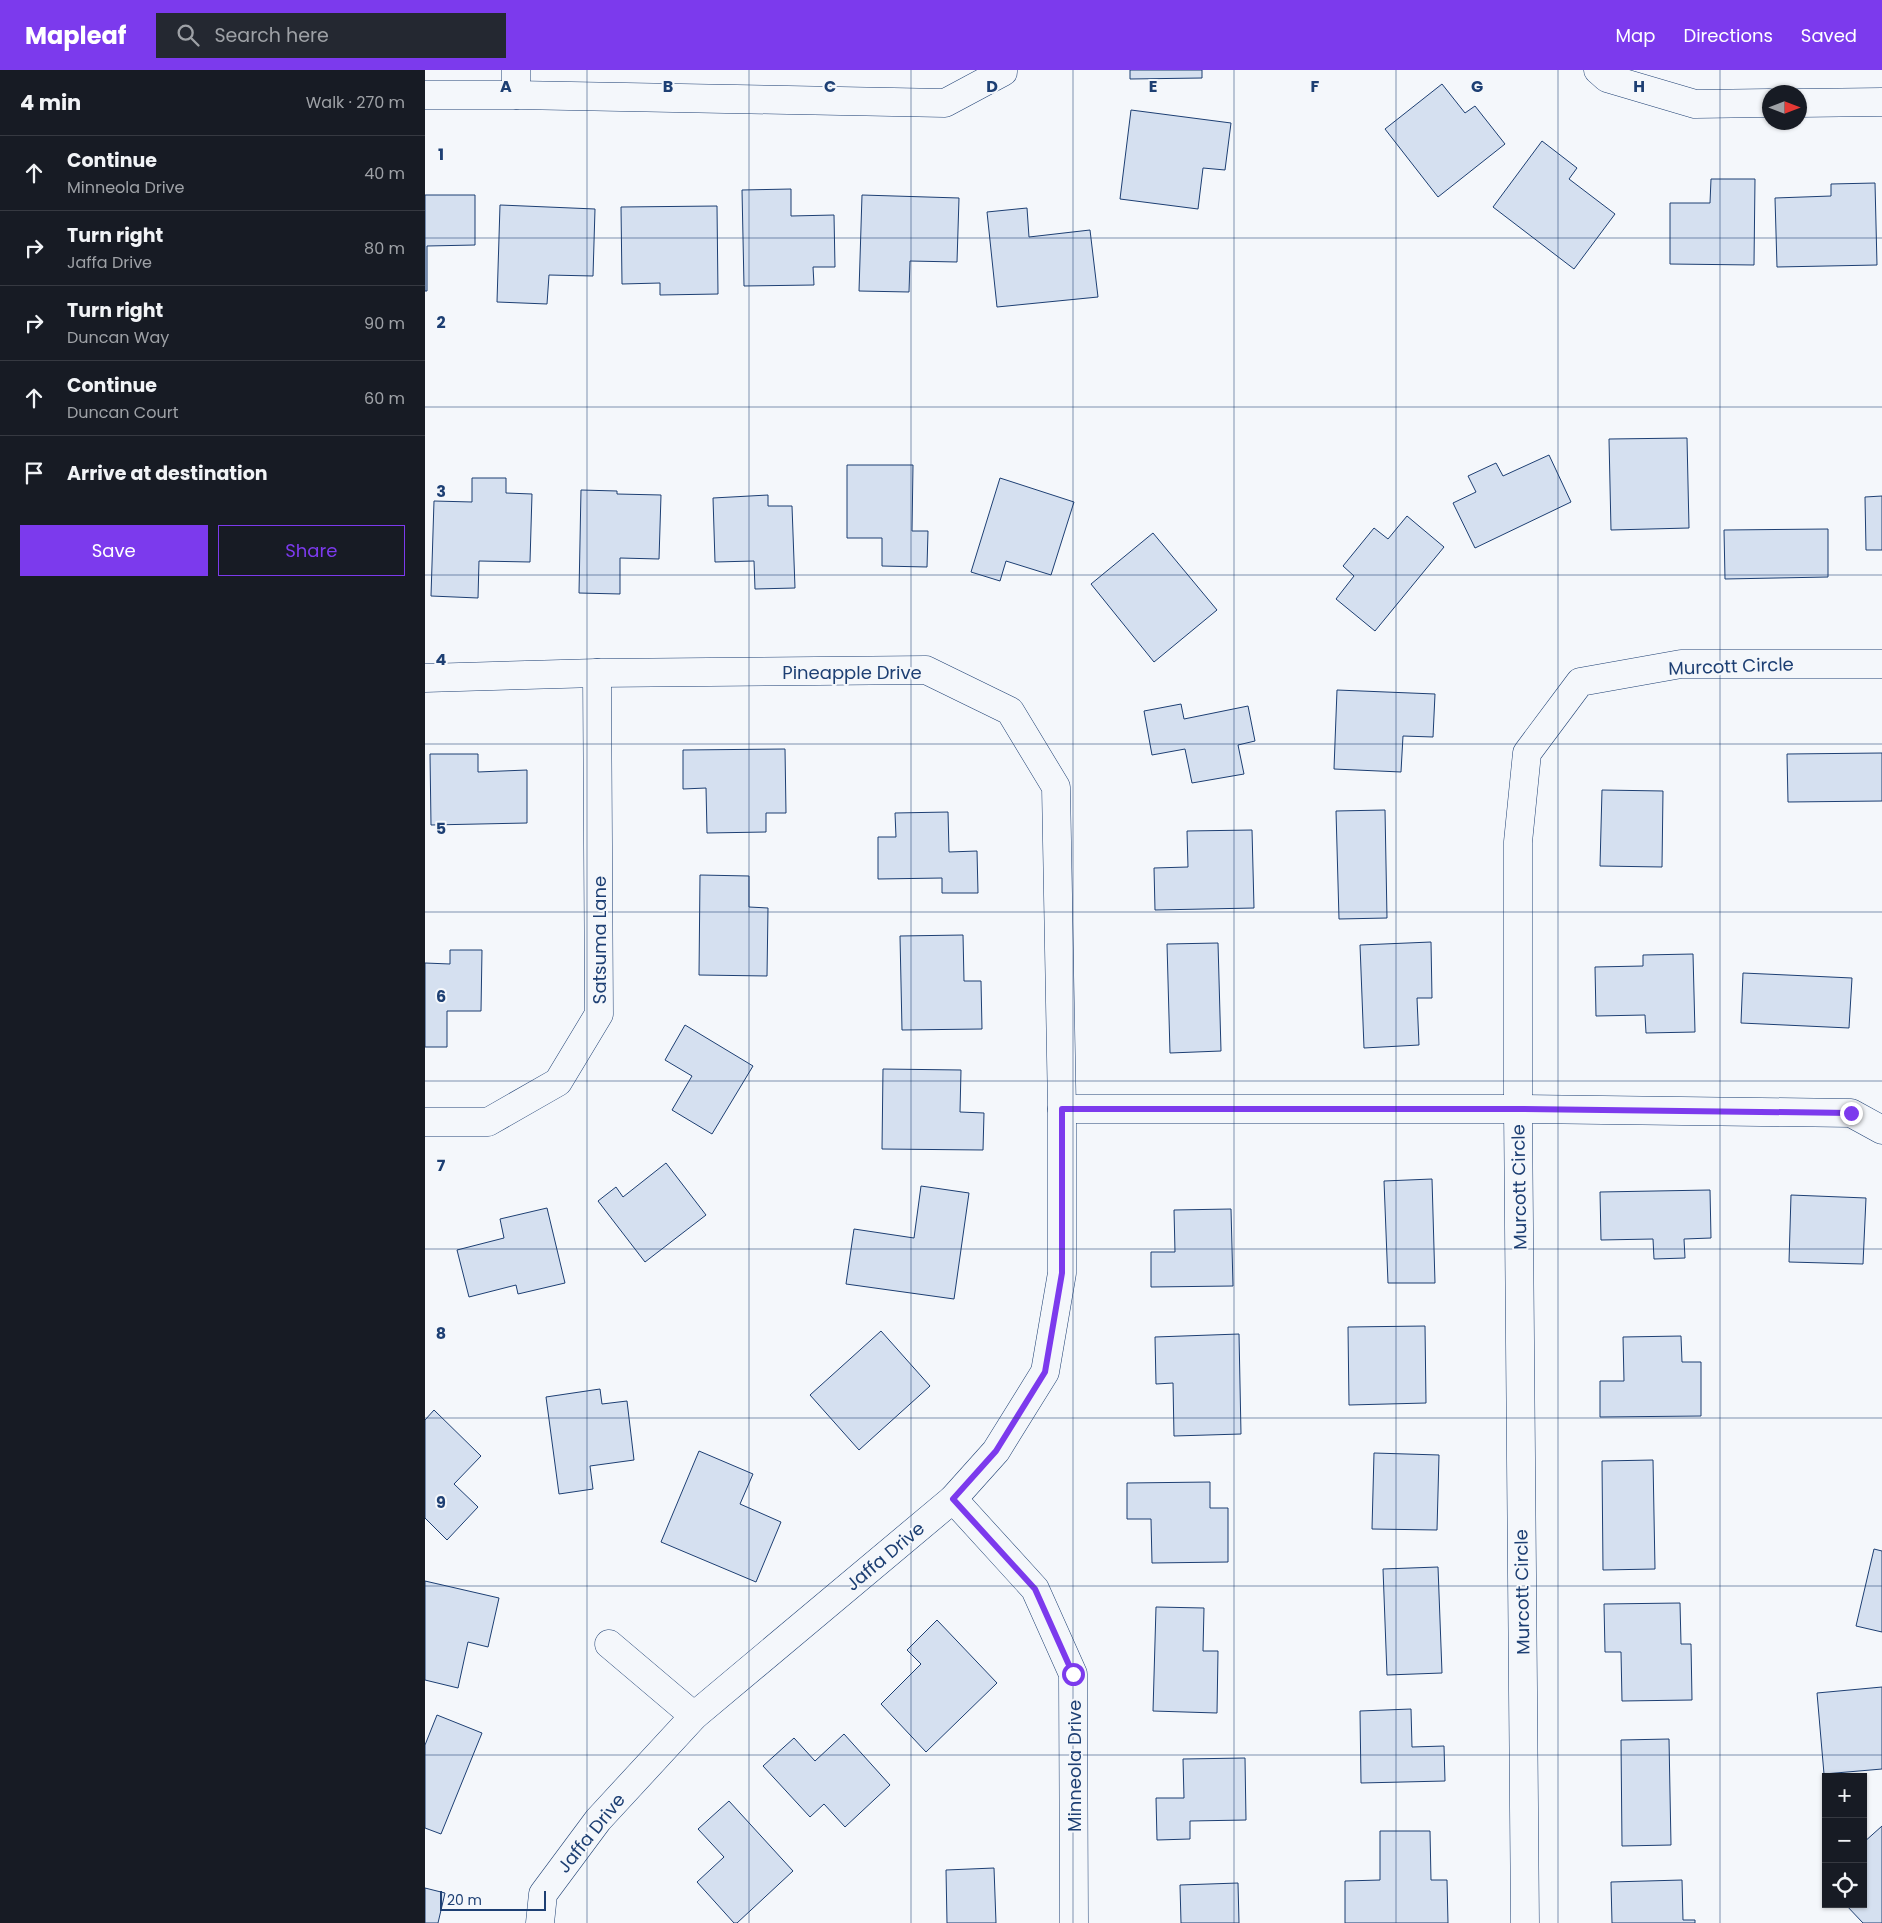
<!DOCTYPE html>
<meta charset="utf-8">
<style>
:root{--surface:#171b24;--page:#242831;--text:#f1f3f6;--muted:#9ea1a6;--line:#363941;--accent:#7c3aed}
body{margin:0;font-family:Poppins,sans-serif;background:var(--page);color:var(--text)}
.controls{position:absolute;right:15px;bottom:15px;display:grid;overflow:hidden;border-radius:0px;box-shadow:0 1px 4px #0004}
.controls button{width:45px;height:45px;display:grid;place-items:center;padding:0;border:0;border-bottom:1px solid var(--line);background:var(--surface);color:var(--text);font:25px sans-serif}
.compass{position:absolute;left:1337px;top:15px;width:45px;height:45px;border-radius:50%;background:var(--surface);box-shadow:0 1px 4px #0004;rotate:90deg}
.scale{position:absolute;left:15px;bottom:12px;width:106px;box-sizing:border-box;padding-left:5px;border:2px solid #1d3f73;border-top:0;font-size:14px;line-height:18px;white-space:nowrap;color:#1d3f73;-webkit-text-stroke:4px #f4f7fb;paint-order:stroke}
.stop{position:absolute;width:15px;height:15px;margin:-11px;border:4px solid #7c3aed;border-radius:50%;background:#fff}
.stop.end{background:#7c3aed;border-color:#fff;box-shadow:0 1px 5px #0008}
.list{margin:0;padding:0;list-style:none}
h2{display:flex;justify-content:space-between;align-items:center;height:65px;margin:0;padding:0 20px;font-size:21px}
h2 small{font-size:16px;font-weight:400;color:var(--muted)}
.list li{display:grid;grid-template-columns:32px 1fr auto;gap:15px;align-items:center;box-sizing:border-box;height:75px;padding:0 20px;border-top:1px solid var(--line)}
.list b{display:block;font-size:19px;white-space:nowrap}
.list p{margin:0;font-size:16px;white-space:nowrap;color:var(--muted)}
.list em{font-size:16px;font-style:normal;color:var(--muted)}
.actions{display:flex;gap:10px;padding:15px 20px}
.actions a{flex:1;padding:11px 0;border:1px solid var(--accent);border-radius:0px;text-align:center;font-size:18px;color:var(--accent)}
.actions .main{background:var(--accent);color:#fff}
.icon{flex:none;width:28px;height:28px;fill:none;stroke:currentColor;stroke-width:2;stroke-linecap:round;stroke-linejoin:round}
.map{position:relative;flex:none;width:1457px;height:1853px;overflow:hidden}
header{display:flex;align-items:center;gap:30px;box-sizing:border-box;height:70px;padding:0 25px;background:var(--accent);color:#fff}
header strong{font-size:24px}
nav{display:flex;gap:28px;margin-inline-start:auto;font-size:18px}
.search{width:350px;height:45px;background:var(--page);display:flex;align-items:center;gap:12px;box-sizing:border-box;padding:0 18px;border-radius:0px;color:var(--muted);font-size:19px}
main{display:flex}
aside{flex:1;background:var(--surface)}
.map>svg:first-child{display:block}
.building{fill:#d5e0f0;stroke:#1d3f73}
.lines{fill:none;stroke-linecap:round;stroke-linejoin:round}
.street-casing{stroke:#1d3f73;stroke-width:29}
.street{stroke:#f4f7fb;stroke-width:28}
.route{stroke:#7c3aed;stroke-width:6}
.grid{fill:none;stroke:#1d3f73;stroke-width:1;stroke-opacity:0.55}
.labels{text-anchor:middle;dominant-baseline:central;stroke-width:4;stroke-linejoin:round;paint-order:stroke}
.street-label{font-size:18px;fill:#1d3f73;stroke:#f4f7fb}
.grid-label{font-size:16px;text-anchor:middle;font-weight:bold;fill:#1d3f73;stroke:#f4f7fb;stroke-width:4;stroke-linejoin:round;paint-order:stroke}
</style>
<header>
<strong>Mapleaf</strong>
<div class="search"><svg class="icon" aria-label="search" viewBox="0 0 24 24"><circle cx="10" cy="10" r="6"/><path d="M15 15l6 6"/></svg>Search here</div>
<nav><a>Map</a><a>Directions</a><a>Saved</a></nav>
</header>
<main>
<aside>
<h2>4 min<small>Walk · 270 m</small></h2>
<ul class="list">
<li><svg class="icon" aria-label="ahead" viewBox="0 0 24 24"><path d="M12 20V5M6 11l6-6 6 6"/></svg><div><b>Continue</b><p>Minneola Drive</p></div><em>40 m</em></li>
<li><svg class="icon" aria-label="right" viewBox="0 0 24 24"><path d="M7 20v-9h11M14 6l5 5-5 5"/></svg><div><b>Turn right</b><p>Jaffa Drive</p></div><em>80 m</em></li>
<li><svg class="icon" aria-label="right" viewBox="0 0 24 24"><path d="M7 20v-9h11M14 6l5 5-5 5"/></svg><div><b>Turn right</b><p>Duncan Way</p></div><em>90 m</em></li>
<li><svg class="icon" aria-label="ahead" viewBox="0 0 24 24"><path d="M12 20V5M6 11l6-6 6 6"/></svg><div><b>Continue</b><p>Duncan Court</p></div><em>60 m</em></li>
<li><svg class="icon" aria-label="arrive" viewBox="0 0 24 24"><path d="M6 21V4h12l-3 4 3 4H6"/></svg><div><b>Arrive at destination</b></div></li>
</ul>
<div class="actions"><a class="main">Save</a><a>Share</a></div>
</aside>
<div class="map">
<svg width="1457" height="1853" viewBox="0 0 1457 1853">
<rect width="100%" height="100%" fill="#f4f7fb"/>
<!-- building -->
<g class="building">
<path d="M705,0h72v8l-72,1z"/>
<path d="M1017,14l23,29 10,-7 30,38 -67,53 -53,-68z"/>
<path d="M706,40l100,13 -6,47 -22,-2 -5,41 -78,-10z"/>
<path d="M1117,71l35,27 -8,11 46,35 -41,55 -81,-62z"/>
<path d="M1286,109h44l-1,86 -84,-1v-61h40z"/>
<path d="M1450,113l2,82 -100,2 -2,-69 56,-2v-12z"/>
<path d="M366,119v27l43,-1 1,52h-22l1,18 -70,1 -2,-96z"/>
<path d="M0,125h50v50l-48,1v45h-2z"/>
<path d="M437,125l97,3 -2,64 -47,-1 -1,31 -50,-1z"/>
<path d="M75,135l95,4 -2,67 -44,-1 -2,29 -50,-2z"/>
<path d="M292,136l1,88 -58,1v-12l-38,1 -1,-77z"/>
<path d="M602,138l2,29 61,-7 8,67 -101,10 -10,-95z"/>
<path d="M1262,368l2,90 -78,2 -2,-91z"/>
<path d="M1124,385l22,47 -96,46 -22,-45 23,-11 -8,-16 28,-13 7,13z"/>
<path d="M422,395h66l-1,66h16l-1,36 -45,-1v-28h-35z"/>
<path d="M47,408h34v15l26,1 -2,68 -51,-1 -1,37 -47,-2 3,-95 38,1z"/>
<path d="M575,408l74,24 -23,73 -45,-14 -6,20 -29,-9z"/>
<path d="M156,420l36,1v3l44,1 -2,64 -39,-1v36l-41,-1z"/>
<path d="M343,425v11h24l3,82 -40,1 -1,-28 -39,1 -2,-64z"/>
<path d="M1457,426v54h-16l-1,-53z"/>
<path d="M982,446l37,31 -69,84 -39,-32 18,-23 -11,-10 31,-38 14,11z"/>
<path d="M1403,459v48l-103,2 -1,-49z"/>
<path d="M728,463l64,77 -63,52 -63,-78z"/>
<path d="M912,620l98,4 -2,43 -30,-1 -2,36 -67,-3z"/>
<path d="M756,634l3,15 64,-13 7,35 -17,4 6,29 -52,9 -7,-34 -33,6 -8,-44z"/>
<path d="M360,679l1,64h-20v19l-59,1 -1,-45 -23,1v-39z"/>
<path d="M1457,683v48l-94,1 -1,-48z"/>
<path d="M5,684h48v18l49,-2v53l-96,2z"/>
<path d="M1177,720l61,1 -1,76 -62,-1z"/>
<path d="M960,740l2,108 -48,1 -3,-108z"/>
<path d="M523,742l1,40 28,-1 1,42h-36v-15l-64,1v-42h18l-1,-24z"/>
<path d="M827,760l2,78 -99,2 -1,-42 34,-1 -1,-36z"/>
<path d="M275,805l49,1v31l19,1 -1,68 -68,-1z"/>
<path d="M538,865l1,46h17l1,48 -80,1 -2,-94z"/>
<path d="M1006,872l1,56h-15l2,47 -55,3 -4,-103z"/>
<path d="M793,873l3,108 -51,2 -3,-109z"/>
<path d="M25,880h32l-1,61h-34v36h-22v-84l25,1z"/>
<path d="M1268,884l2,78 -49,1 -1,-18 -49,1 -1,-49 48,-1v-11z"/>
<path d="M1318,903l109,5 -3,50 -108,-5z"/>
<path d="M260,955l68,41 -41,68 -40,-24 20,-34 -27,-16z"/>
<path d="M458,999l78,1 -1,42 24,1 -1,37 -101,-1z"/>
<path d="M241,1093l40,52 -61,47 -47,-61 18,-14 7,10z"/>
<path d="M1007,1109l3,104h-47l-4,-102z"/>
<path d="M496,1116l48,7 -15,106 -108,-15 8,-55 60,9z"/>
<path d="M1285,1120l1,48 -27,1 1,19 -31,1 -1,-20 -52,1 -1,-48z"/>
<path d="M1366,1125l75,3 -3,66 -74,-2z"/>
<path d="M122,1138l18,75 -47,11 -2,-9 -47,12 -12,-47 47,-12 -4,-19z"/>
<path d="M806,1139l2,77 -82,1v-35h24l-1,-42z"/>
<path d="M1000,1256l1,77 -77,2 -1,-78z"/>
<path d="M456,1261l49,55 -71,64 -49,-55z"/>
<path d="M814,1264l2,100 -67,2 -1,-53 -17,1 -1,-47z"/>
<path d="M1256,1266l1,26h19v54l-101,1v-36h24l-1,-44z"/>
<path d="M175,1319l2,15 25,-3 7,59 -44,6 3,23 -34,5 -13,-97z"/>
<path d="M9,1340l47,46 -27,28 24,23 -31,33 -22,-22v-98z"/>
<path d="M274,1381l54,23 -13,30 41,18 -25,60 -95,-40z"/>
<path d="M949,1383l65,2 -2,75 -65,-1z"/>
<path d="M1228,1390l2,109 -52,1 -1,-109z"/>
<path d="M785,1412v26h18v54l-76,1 -1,-44h-24v-36z"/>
<path d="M1449,1479l8,2v81l-26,-6z"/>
<path d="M1013,1497l4,106 -55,2 -4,-106z"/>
<path d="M0,1511l74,17 -11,49 -20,-5 -10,46 -33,-8z"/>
<path d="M1255,1533l1,41h10l1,56 -70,1 -1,-49h-16l-1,-48z"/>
<path d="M731,1537l48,1 -1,43h15l-1,62 -64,-2z"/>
<path d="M512,1550l60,63 -71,69 -45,-48 40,-40 -14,-14z"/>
<path d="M1457,1617v82l-58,5 -7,-81z"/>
<path d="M986,1639l1,38 32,-1 1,35 -84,2 -1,-72z"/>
<path d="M12,1645l45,18 -41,101 -16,-6v-83z"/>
<path d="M419,1664l46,51 -45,42 -21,-23 -14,13 -47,-51 31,-28 21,23z"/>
<path d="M1244,1669l2,106 -49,1 -1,-106z"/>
<path d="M820,1688l1,62 -56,1v18l-33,1 -1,-42h28l-1,-39z"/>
<path d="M304,1731l64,70 -56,52h-3l-37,-41 27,-25 -26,-28z"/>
<path d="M1457,1756v97h-19l-18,-19h18v-61z"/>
<path d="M955,1761h50l1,49h16l1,43h-103v-42l35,-1z"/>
<path d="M569,1798l2,55h-49l-1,-53z"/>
<path d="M1257,1810l1,40h12v3h-83l-1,-41z"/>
<path d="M813,1813l1,40h-58l-1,-38z"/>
<path d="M0,1818l20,5 -7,30h-13z"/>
</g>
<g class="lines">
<!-- street casing -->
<g class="street-casing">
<g id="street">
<path d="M91,0v25"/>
<path d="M1173,0l9,8 88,26 74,-1"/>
<path d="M0,25h91l429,8 58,-31v-2"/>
<path d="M1374,33l83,-1"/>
<path d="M0,608l172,-5 329,-3 84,41 46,76 6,322v164l-17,99 -49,79 -43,48 -259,217 -96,104 -55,74 -3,29"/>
<path d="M637,1039h456l333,4 31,17"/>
<path d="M0,1052h63l70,-40 41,-68 -2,-341"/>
<path d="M528,1429l82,90 38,85 1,249"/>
<path d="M184,1574l85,72"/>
<path d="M1100,1853l-7,-814v-267l9,-89 53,-71 101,-18h201"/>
</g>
</g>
<!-- street -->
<use href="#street" class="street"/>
</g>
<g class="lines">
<!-- route -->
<path class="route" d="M648,1604l-38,-85 -82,-90 43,-48 49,-79 17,-99v-164h456l333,4"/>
</g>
<!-- grid -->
<path class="grid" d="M162,0v1853M324,0v1853M486,0v1853M648,0v1853M809,0v1853M971,0v1853M1133,0v1853M1295,0v1853M0,168h1457M0,337h1457M0,505h1457M0,674h1457M0,842h1457M0,1011h1457M0,1179h1457M0,1348h1457M0,1516h1457M0,1685h1457"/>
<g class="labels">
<!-- street labels -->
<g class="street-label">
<text transform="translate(1306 596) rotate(-2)">Murcott Circle</text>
<text x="427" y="602">Pineapple Drive</text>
<text transform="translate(174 870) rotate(-90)">Satsuma Lane</text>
<text transform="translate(1094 1117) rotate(-91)">Murcott Circle</text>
<text transform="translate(460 1486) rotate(-40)">Jaffa Drive</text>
<text transform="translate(1097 1522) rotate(-91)">Murcott Circle</text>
<text transform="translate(649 1696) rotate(-90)">Minneola Drive</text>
<text transform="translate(166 1763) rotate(-51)">Jaffa Drive</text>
</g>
</g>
<g class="grid-label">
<text x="81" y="22">A</text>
<text x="243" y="22">B</text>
<text x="405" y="22">C</text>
<text x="567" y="22">D</text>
<text x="728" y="22">E</text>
<text x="890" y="22">F</text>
<text x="1052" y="22">G</text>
<text x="1214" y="22">H</text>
<text x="16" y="90">1</text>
<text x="16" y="258">2</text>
<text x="16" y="427">3</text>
<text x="16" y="595">4</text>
<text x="16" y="764">5</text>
<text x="16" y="932">6</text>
<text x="16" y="1101">7</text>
<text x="16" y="1269">8</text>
<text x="16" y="1438">9</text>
</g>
</svg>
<div class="controls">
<button>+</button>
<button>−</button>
<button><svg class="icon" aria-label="locate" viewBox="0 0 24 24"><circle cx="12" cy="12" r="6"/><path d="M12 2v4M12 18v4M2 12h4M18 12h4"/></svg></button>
</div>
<svg class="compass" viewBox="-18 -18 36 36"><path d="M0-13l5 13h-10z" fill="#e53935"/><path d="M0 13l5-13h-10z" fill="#9ea1a6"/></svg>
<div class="scale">20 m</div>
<div class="stop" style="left:648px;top:1604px"></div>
<div class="stop end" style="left:1426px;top:1043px"></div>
</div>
</main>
